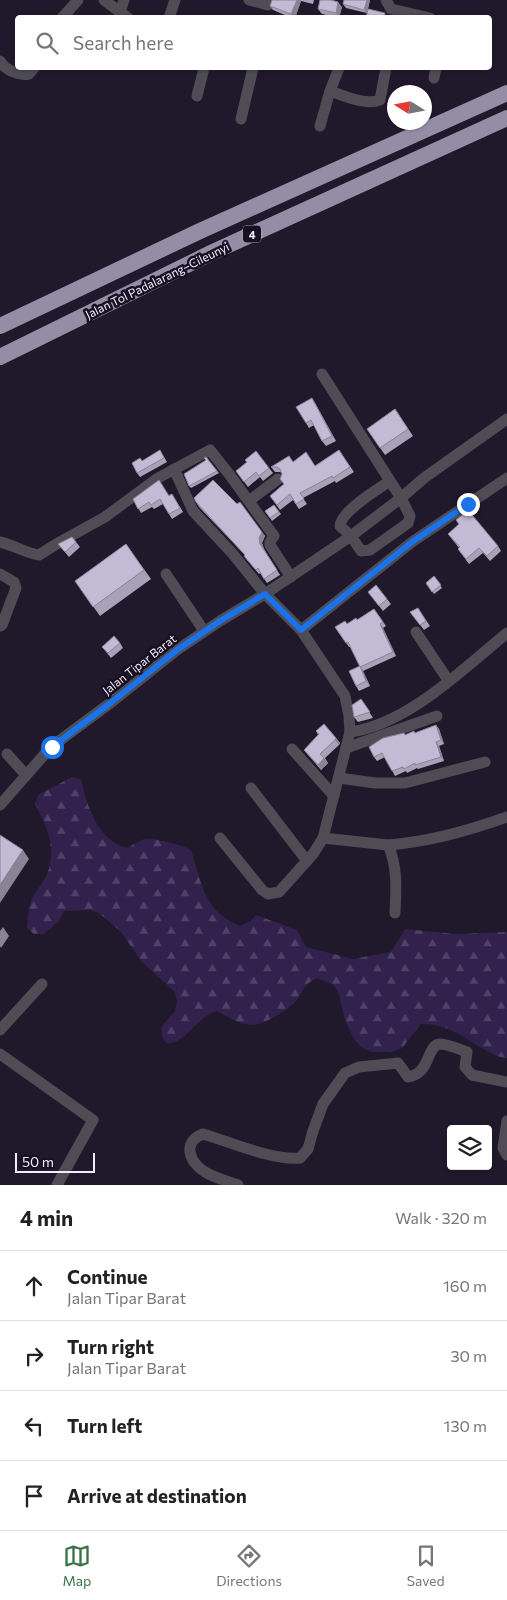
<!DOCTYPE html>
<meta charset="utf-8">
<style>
:root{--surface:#fff;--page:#f2f2f2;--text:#222;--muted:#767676;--line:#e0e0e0;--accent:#377347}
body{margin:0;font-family:Commissioner,sans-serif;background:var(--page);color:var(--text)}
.controls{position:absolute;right:15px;bottom:15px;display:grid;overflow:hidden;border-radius:5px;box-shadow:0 1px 4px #0004}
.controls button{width:45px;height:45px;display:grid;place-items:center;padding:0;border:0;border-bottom:1px solid var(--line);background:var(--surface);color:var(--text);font:25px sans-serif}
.compass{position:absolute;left:387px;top:85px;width:45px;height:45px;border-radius:50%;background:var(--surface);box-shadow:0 1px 4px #0004;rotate:281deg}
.scale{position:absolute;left:15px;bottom:12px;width:80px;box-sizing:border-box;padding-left:5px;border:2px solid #f0edfa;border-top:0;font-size:14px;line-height:18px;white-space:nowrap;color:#f0edfa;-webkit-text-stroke:4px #171022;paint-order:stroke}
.stop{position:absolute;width:15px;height:15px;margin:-11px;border:4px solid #1a73e8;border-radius:50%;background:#fff}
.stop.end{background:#1a73e8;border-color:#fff;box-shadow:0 1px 5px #0008}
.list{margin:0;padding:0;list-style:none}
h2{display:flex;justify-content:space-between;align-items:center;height:65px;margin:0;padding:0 20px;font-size:21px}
h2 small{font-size:16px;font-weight:400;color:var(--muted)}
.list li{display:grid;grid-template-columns:32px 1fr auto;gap:15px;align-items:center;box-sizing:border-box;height:70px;padding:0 20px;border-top:1px solid var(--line)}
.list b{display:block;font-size:19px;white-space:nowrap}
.list p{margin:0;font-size:16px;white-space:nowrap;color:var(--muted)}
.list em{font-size:16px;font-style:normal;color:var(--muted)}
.icon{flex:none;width:28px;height:28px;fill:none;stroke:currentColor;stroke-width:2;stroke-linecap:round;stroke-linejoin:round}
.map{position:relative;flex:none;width:507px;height:1185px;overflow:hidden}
.search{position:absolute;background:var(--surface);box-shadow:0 1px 4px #0004;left:15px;right:15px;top:15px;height:55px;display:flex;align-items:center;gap:12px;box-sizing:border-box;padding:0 18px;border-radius:5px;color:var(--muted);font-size:19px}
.sheet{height:345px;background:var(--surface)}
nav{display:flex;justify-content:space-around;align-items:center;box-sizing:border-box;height:70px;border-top:1px solid var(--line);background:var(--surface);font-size:14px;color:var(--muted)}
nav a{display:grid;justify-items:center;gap:2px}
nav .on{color:var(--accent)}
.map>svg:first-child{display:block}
.forest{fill:url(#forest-firs)}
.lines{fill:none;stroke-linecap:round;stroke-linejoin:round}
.minor{stroke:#4f4c56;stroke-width:11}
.highway{stroke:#958da6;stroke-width:16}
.wall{fill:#a8a1b7}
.shaded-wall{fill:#888395}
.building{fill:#c3bbd5;stroke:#888395}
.route{stroke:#1a73e8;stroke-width:6}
.labels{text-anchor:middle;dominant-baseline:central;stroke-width:5;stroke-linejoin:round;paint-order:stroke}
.shield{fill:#171022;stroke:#afabb9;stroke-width:1}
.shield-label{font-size:11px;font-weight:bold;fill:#f0edfa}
.street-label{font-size:12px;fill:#f0edfa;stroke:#171022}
</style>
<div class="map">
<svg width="507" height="1185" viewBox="0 0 507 1185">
<defs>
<pattern id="forest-firs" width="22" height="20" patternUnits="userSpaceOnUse" patternTransform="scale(1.25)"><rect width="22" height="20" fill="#32204d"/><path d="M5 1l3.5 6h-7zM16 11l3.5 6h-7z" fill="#504168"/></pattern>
</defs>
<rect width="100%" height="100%" fill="#20192c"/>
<!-- forest -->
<path class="forest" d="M72,777l9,3c6,26 17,61 46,68 6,-3 13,-8 18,-9 10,-1 38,6 46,11 11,33 12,61 49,76l11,-5 5,-6 41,15 9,17 47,12 38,-7 14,-23 51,5 51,-2v126c-10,-1 -17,-5 -25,-10 -20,-12 -37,-25 -61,-24l-19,24 -9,4h-22l-10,-5 -7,-8 -9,-19 -6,-25 -5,-10 -17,-7c-14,7 -12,11 -20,22 -7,9 -32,24 -44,25 -12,0 -25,-8 -36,-14 -20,5 -28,30 -50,33l-5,-8v-10l13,-15 2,-10 -2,-9 -33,-30 -21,-30 -22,-19 -9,-3 -26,1 -5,10 -15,13h-10l-7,-6c1,-9 1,-23 6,-31 4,-8 10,-14 14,-23 10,-24 0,-49 -12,-70l3,-9z"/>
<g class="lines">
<!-- minor -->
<g class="minor">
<path d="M104,0l24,18"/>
<path d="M249,0l19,5"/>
<path d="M386,0l5,9 39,9"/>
<path d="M120,12l4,-12"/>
<path d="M62,18l16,-18"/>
<path d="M169,18l6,-18"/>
<path d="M0,61c5,9 19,15 29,13l5,-6"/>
<path d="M339,68l-9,23c14,5 36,15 50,9l6,-32"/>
<path d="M434,78l2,-10"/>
<path d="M197,96l7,-28"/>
<path d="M241,119l12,-51"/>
<path d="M320,126l10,-35"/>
<path d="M322,374l79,124 9,18 -2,7 -38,27 -9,1 -10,-15 -11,-10c1,-15 37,-36 50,-45"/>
<path d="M174,469l19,42 39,42 33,41 86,-58 50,-38 23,-20 83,-59"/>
<path d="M249,501l29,-22"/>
<path d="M0,542c14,3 25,11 39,13l19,-12 47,-26 53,-39 52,-28 19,24 45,62 -4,6v3l21,32"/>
<path d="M0,574l14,8 2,6 -14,37 -2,1"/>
<path d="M166,574l38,57"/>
<path d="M301,630l111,-88 95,-64"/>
<path d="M416,632l32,48"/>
<path d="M350,732c58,-8 113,-63 157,-99"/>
<path d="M346,748l91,-32"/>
<path d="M292,749l42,47"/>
<path d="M7,754l19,21"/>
<path d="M339,778l36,5h30l80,-21"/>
<path d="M251,788l56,73"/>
<path d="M0,805l51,-58 62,-46 64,-51 43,-29 45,-27 36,36 44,66 4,20 1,16 -27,106 -10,16 -34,38 -11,2 -6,-4 -42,-52"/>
<path d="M323,838l65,7c10,22 8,45 7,68"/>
<path d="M388,845c42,-3 80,-14 119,-28"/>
<path d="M0,1030l42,-46"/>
<path d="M0,1054l93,66 -36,65"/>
<path d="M507,1121l-4,27 4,7"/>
<path d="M238,1185c-11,-4 -23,-7 -33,-13 -15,-9 -24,-30 -2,-38 27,8 71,27 97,24l8,-9 5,-18 10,-27 22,-31 14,-6 39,-4 10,14c23,-3 18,-32 32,-33 8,0 19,5 27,8l-2,15 7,8 35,7"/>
</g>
<!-- highway -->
<g class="highway">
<path d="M0,326l200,-95 307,-138"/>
<path d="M0,357l213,-105 294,-134"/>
</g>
</g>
<!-- wall -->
<g class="wall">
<path d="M272,0h42l-1,4 -12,-3 -6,17h-3l-19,-8 -3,-4z"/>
<path d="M370,0l-3,13 -21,-5 -3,-4z"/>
<path d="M342,7l-3,11 -17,-4 -4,-5z"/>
<path d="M315,403l21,38 -10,5 -4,-5 -8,-16 -5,3 -3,-5z"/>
<path d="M395,409l18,27 -28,19 -18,-26z"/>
<path d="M160,450l7,12 -27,15 -3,-4 5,-12z"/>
<path d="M339,450l15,22 -18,11 -1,-2 -32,17 4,6 -8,5 -6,-9 -13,10 -10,-14 14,-12 -2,-11 -2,-1h-5l-4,-5 22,-5 22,4z"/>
<path d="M206,457l13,16 -28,15 -2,-2 17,-26z"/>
<path d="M269,468l4,5 -10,8 -3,-4 -12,10 -12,-16z"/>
<path d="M172,494l11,18 -11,7 -9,-15 -9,5 -2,-2 -11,6 -8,-14 36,-4z"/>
<path d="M196,502l66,30 3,4 -3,7 2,6 16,26 -13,8 -7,-10 -1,1 -12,-14 -2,-5 -46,-48z"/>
<path d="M274,505l7,9 -9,7 -7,-10z"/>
<path d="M456,520l42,26 3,5 -11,10 -7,-8 -14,11 -11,-15 1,-1 -11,-14 11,-9z"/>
<path d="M76,542l4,5 -11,10 -11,-13z"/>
<path d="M126,544l25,35 -51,37 -25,-35z"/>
<path d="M434,576l8,12 -8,6 -8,-11z"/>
<path d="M368,592l19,7 4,5 -8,7z"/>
<path d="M418,608l12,18 -6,4 -14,-18z"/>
<path d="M374,609l12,17 -3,2 13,28 -33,15 7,15 -11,5 -3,-5 4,-20 -10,-19h-1l-14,-20 22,-7z"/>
<path d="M120,643l3,5 -12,10 -9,-11z"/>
<path d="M361,699l12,19 -15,4 -4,-5z"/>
<path d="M436,725l3,4 5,15 -5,2 5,15 -26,8 -1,-1 -10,5 -1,-2 -11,5 -10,-19 -8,4 -3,-4 30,-24 1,2 10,-2z"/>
<path d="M316,731l20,7 4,5 -1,2 -14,13 3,5 -7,7 -17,-20 14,-15z"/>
</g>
<!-- shaded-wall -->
<g class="shaded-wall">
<path d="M297,0h3l1,1 -6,17h-1l-3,-4z"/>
<path d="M367,0h3l-3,13 -3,-3z"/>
<path d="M338,2l4,5 -3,11 -3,-5z"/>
<path d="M312,398l3,5 21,38 -4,-5z"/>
<path d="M262,532l3,4 -3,7 2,6 16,26 -20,-31 -1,-6z"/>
<path d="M380,624l3,4 13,28 -3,-4z"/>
<path d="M360,666l3,5 7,15 -4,-5z"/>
<path d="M436,725l3,4 5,15 -3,-4z"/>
<path d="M336,738l4,5 -1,2 -4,-5z"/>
<path d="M436,742l3,4 5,15 -3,-4z"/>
<path d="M324,758l4,5 -7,7 -3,-5z"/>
<path d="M23,850l6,9 -29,44v-18z"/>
<path d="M3,927l6,9 -8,12 -1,-2v-15z"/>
</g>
<!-- building -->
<g class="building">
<path d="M272,0h25l-6,14 -21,-8z"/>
<path d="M320,0h11l7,2 -2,11 -18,-4z"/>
<path d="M344,0h23l-3,10 -21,-6z"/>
<path d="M368,9l17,4 -1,5h-18z"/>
<path d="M312,398l20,38 -10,5 -11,-21 -5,3 -10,-16z"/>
<path d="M395,409l13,20 -28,19 -13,-19z"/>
<path d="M160,450l4,8 -27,15 -5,-10 8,-5 2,3z"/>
<path d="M339,450l11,17 -17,11 -1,-2 -32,17 4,6 -8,5 -6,-10 -13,11 -7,-9 14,-12 -4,-5 2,-5 -2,-5 -3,-2h-6l18,-11 4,6 13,-10 9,14z"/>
<path d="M256,451l13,17 -10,8 -3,-4 -12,10 -8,-11 11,-9 -2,-2z"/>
<path d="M206,457l11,14 -28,15 -5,-12 22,-14 -2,-2z"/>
<path d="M159,480l10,16 3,-2 8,14 -11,6 -9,-15 -9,6 -2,-3 -11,7 -5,-10z"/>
<path d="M213,480l24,24 3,-2 22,30 -3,6 1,6 17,26 -13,9 -6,-11 -2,2 -12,-14 1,-1 -49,-53 -2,-4z"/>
<path d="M274,505l5,7 -9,6 -5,-7z"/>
<path d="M468,510l30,36 -11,10 -8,-8 -13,11 -8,-10 2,-2 -12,-13 11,-10 -3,-4z"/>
<path d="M72,537l4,5 -11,10 -7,-8z"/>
<path d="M126,544l18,26 -51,37 -18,-26z"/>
<path d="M434,576l7,9 -9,7 -6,-9z"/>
<path d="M376,585l11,14 -8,7 -11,-14z"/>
<path d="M418,608l8,13 -6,4 -10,-13z"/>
<path d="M374,609l9,13 -3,2 13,28 -33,15 -12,-25 -2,1 -11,-16 10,-6 2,3 9,-6 1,2z"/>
<path d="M114,636l6,7 -12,10 -6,-6z"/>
<path d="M360,666l6,15 -10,5 -7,-15z"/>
<path d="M361,699l9,13 -16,5 -2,-12z"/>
<path d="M324,724l12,14 -1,2 -15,14 4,4 -6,7 -14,-15 15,-16 -3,-3z"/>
<path d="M436,725l5,15 -5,2 5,15 -26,8v-2l-11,6 -1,-2 -11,4 -10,-18 -8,4 -5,-10 14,-9 21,-5 1,2 9,-4 1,2z"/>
<path d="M0,835l23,15 -23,35z"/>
</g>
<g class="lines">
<!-- route -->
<path class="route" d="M52,747l61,-46 64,-51 43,-29 45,-27 36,36 111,-88 56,-38"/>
</g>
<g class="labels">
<!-- shield labels -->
<rect class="shield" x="243" y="225.5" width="18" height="17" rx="4"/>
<g class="shield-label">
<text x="252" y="234">4</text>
</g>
<!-- street labels -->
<g class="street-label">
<text transform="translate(157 280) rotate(-26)">Jalan Tol Padalarang–Cileunyi</text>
<text transform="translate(139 664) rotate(-38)">Jalan Tipar Barat</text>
</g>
</g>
</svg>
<div class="controls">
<button><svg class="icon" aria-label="layers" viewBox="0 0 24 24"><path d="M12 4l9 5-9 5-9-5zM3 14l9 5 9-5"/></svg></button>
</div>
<svg class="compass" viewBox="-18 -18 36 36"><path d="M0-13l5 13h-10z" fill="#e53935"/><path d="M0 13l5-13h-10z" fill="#767676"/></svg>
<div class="scale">50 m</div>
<div class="stop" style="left:52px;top:747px"></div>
<div class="stop end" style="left:468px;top:504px"></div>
<div class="search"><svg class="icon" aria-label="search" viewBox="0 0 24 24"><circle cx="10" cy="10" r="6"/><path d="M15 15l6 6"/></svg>Search here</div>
</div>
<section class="sheet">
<h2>4 min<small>Walk · 320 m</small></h2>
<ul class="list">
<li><svg class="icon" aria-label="ahead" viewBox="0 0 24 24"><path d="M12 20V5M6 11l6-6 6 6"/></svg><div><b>Continue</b><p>Jalan Tipar Barat</p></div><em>160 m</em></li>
<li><svg class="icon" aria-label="right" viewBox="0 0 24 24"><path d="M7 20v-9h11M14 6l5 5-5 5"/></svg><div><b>Turn right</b><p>Jalan Tipar Barat</p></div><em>30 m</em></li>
<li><svg class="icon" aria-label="left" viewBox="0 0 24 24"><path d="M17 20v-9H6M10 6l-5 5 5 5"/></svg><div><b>Turn left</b></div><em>130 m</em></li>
<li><svg class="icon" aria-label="arrive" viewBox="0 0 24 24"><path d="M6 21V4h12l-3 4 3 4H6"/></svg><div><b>Arrive at destination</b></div></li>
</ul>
</section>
<nav>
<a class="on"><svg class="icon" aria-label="map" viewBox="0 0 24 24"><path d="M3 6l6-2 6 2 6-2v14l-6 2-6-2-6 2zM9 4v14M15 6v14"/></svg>Map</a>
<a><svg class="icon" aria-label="directions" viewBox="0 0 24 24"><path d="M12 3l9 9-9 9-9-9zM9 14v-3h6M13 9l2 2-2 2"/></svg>Directions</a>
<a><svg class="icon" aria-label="saved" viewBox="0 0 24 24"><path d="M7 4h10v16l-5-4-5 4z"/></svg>Saved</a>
</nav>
